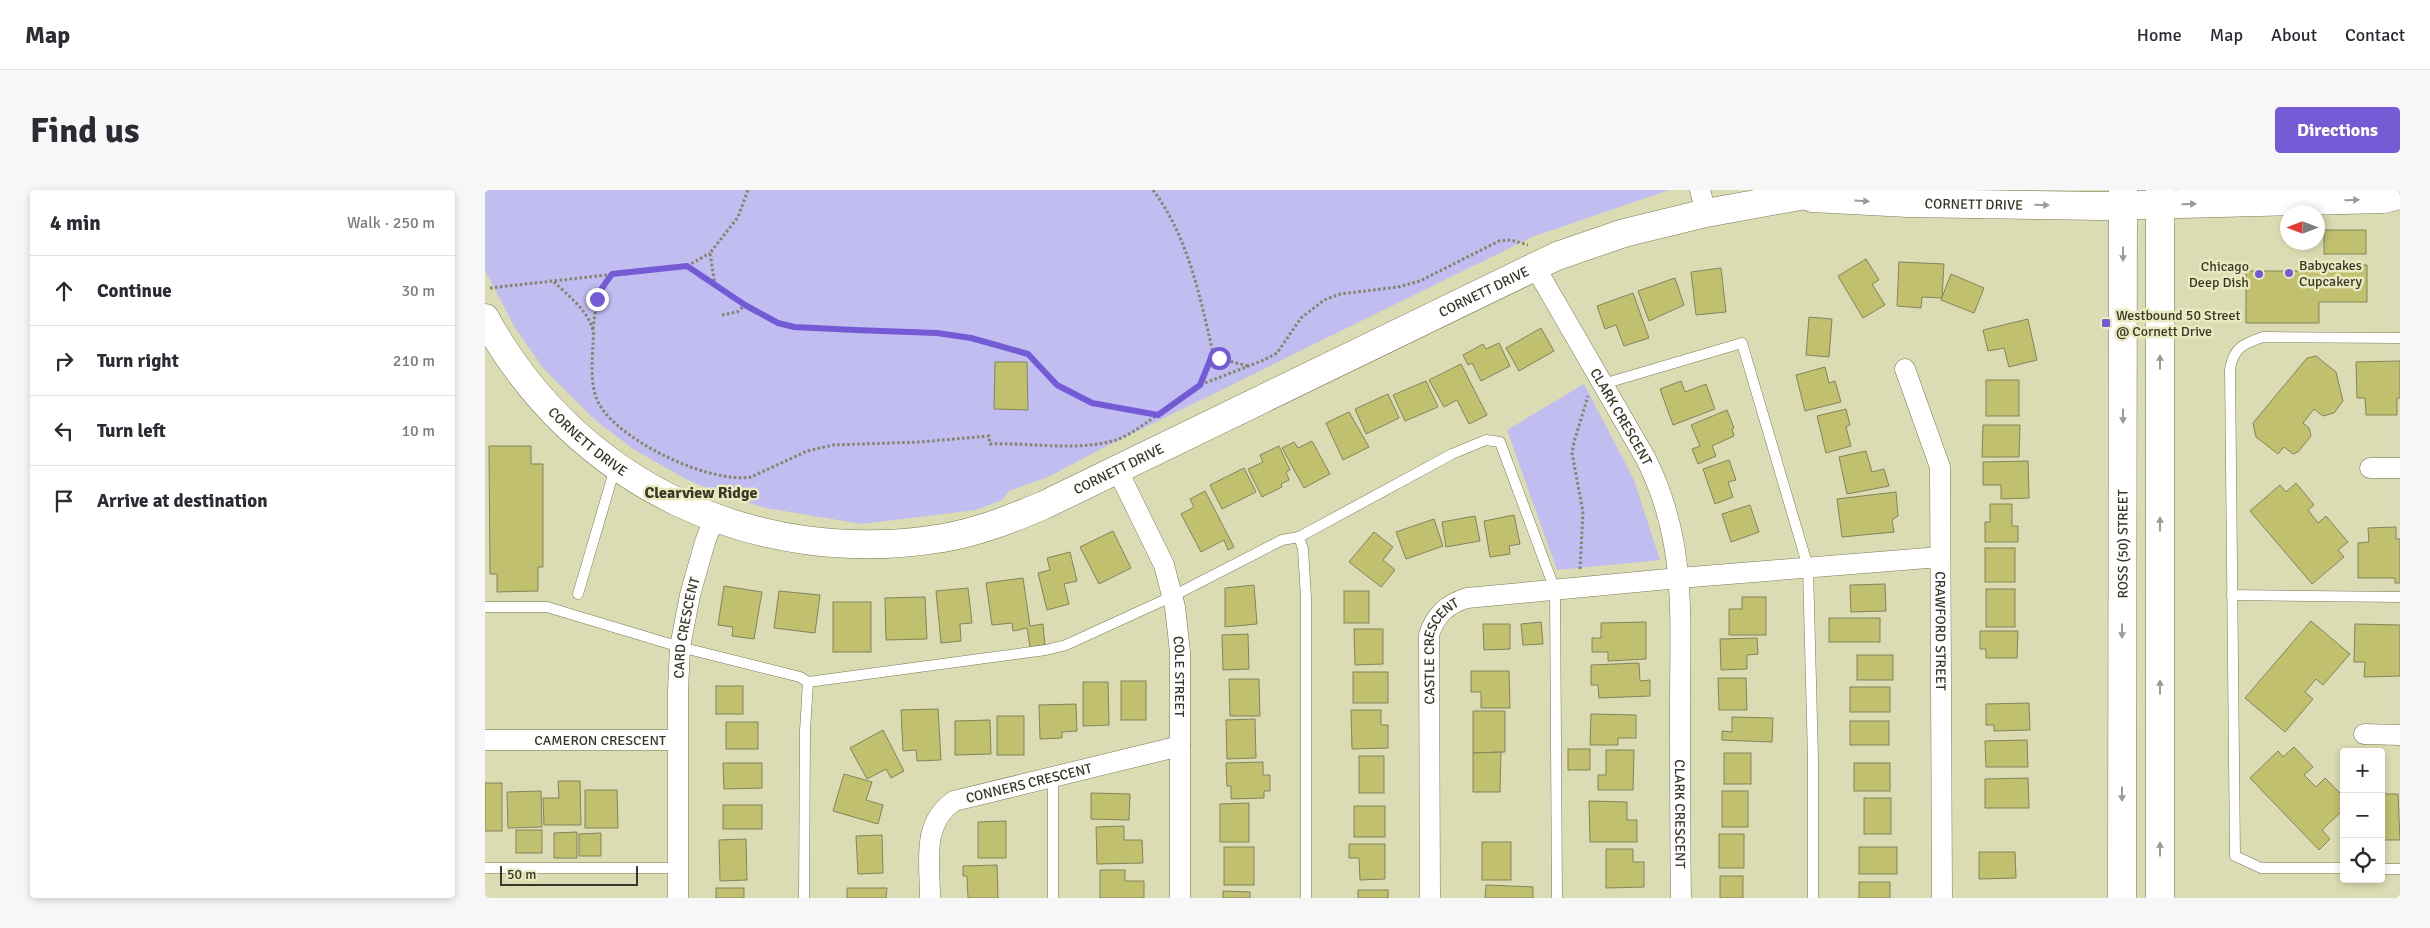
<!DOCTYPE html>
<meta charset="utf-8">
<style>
:root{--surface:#fff;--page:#f7f7f7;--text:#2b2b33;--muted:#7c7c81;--line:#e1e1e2;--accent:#745bd5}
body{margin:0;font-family:Signika,sans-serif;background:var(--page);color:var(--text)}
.controls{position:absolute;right:15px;bottom:15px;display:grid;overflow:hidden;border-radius:5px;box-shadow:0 2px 8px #0003}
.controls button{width:45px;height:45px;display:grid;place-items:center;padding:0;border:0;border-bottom:1px solid var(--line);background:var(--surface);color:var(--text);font:25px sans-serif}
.compass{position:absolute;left:1795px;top:15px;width:45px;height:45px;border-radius:50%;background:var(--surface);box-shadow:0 2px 8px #0003;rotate:270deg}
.scale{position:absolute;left:15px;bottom:12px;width:138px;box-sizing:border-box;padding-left:5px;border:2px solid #383828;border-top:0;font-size:14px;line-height:18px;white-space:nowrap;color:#383828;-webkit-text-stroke:4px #e9eabf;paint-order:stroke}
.stop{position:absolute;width:15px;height:15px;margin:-11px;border:4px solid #745bd5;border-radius:50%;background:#fff}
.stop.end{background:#745bd5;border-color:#fff;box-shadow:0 1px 5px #0008}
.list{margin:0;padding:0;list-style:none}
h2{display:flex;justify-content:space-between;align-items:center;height:65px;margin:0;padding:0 20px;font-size:21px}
h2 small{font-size:16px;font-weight:400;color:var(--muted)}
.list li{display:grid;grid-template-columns:32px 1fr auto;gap:15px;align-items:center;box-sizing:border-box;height:70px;padding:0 20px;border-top:1px solid var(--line)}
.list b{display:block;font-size:19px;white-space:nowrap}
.list em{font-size:16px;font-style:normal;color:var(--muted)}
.icon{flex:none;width:28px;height:28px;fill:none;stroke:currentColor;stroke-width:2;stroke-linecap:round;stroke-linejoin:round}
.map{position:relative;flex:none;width:1915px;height:708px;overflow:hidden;border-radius:5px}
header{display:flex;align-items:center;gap:30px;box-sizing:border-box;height:70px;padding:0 25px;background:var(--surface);border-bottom:1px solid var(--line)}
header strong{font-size:24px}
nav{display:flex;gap:28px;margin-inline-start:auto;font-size:18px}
.intro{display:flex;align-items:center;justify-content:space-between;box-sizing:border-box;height:120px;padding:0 30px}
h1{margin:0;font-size:35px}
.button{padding:12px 22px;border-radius:5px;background:var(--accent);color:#fff;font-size:18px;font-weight:700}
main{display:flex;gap:30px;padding:0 30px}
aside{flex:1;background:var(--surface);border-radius:5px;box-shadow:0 2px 8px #0003}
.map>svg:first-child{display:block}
.green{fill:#c1bdf0}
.building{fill:#c0c06f;stroke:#83845d}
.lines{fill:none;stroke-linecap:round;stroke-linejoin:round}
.lane-casing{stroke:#7a7b54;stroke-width:11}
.street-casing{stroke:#7a7b54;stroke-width:21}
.secondary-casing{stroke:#7a7b54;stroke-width:29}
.path{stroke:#848469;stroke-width:3;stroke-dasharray:2.5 2.5;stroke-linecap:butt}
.lane{stroke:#fff;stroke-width:10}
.street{stroke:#fff;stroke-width:20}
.secondary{stroke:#fff;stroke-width:28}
.oneway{fill:#9c9c94}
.route{stroke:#745bd5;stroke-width:6}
.poi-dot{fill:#745bd5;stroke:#e9eabf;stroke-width:2}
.labels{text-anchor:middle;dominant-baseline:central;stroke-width:5;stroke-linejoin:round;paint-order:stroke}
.street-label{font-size:14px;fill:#383828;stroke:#e9eabf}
.poi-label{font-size:14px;fill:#383828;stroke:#e9eabf;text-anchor:start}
.quarter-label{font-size:16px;font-weight:bold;fill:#383828;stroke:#e9eabf}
</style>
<header>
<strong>Map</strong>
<nav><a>Home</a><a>Map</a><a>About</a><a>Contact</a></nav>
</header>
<div class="intro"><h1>Find us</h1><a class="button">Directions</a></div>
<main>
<aside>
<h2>4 min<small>Walk · 250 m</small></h2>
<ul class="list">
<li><svg class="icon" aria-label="ahead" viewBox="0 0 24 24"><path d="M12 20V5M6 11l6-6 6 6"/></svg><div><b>Continue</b></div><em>30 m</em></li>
<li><svg class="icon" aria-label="right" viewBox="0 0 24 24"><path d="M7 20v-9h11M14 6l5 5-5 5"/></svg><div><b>Turn right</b></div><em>210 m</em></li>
<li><svg class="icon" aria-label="left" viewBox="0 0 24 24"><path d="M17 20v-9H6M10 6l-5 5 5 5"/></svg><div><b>Turn left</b></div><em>10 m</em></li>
<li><svg class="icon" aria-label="arrive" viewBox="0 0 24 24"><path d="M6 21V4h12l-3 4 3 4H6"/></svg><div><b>Arrive at destination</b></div></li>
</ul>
</aside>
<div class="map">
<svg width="1915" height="708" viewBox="0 0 1915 708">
<rect width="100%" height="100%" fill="#dbdcb3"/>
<!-- green -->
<g class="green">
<path d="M0,0h1184l-137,47 -431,212 -53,28 -39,14 -7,9 -26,10 -114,14 -96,-16 -49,-15 -33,-15 -51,-29 -39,-30 -50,-50 -29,-41 -30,-58z"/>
<path d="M1099,194l50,96 26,80 -103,10 -50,-140z"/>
</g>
<!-- building -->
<g class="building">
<rect x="1839" y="40" width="42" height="24"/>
<path d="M1381,69l13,21 -7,4 13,21 -22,13 -25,-42z"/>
<path d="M1414,72l45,2 -2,34 -20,-1 -1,11 -24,-2z"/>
<path d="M1833,75h49v37h-48v21h-73v-52h72z"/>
<path d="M1236,78l5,44 -30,3 -5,-43z"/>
<path d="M1466,84l33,14 -10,25 -33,-13z"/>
<path d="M1190,88l9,27 -35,16 -11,-30z"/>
<path d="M1148,103l16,45 -25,8 -8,-21 -11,4 -8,-23z"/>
<path d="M1324,127l23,2 -3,38 -23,-2z"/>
<path d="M1543,129l9,41 -28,7 -5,-19 -16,3 -5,-21z"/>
<path d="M1056,138l13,23 -35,20 -13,-23z"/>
<path d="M1014,153l11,23 -29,15 -9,-18 -4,2 -5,-10 20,-11 3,5z"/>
<path d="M1831,166l20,16 7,29 -9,12 -11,3 -9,-7 -11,14 6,5 2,8 -13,16 -5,2 -9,-7 -6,7 -22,-17 -3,-14 54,-65z"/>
<path d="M1915,171v37h-3v17h-31l-1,-17h-8l-1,-36z"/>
<path d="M510,172h32l1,48 -34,-1z"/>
<path d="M976,174l26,51 -18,9 -12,-24 -13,7 -15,-27z"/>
<path d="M1340,177l4,16 6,-2 6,21 -36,9 -9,-36z"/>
<rect x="1501" y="190" width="33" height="36"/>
<path d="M941,191l12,26 -33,14 -12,-26z"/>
<path d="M1196,191l4,11 21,-8 9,25 -42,16 -13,-36z"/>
<path d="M903,204l11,24 -33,16 -11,-25z"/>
<path d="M1361,219l4,16 -4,2 5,19 -25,7 -9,-37z"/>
<path d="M1242,220l7,18 -2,1 2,7 -22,10 4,10 -18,8 -6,-15 8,-3 -9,-21z"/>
<path d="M864,222l20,35 -26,13 -17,-37z"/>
<path d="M1498,235h37l-1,32h-37z"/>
<path d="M827,251l18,33 -26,14 -22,-40 12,-6 4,6z"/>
<path d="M4,256h42v18h12v103h-5v24l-41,1v-18h-7z"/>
<path d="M794,256l11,24 -4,2 3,8 -8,4 1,3 -20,10 -14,-28 15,-7 -3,-7z"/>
<path d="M1381,261l6,21 12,-3 5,17 -42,8 -8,-37z"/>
<path d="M1244,270l7,20 -8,2 5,15 -18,7 -12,-35z"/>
<path d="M1543,271l1,37 -28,1v-14h-18v-23z"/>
<path d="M759,278l12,24 -34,17 -12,-24z"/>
<path d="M1811,293l18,22 -6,5 10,13 8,-7 22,26 -10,8 6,7 -32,27 -62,-73 30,-26 6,7z"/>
<path d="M720,301l29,56 -6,3 -4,-10 -23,12 -20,-38 13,-7 -4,-8z"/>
<path d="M1411,302l2,24 -6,4 2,12 -52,5 -5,-38z"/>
<path d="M1505,314h22v22h6v16h-33v-20h5z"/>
<path d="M1265,315l9,27 -28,10 -9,-28z"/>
<path d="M1029,325l6,29 -11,2 1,8 -20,3 -6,-36z"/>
<path d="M990,326l5,25 -34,6 -4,-25z"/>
<path d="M949,329l9,27 -37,13 -10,-27z"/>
<path d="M1911,337v12h4v44h-5v-5h-37v-35l11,-1 -1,-14z"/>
<path d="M628,341l18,37 -32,16 -19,-37z"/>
<path d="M889,342l19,15 -10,13 12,10 -14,17 -32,-25z"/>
<rect x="1500" y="358" width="30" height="34"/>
<path d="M585,362l7,29 -13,3 5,20 -22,6 -9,-37 12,-3 -3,-12z"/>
<path d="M538,388l7,48 13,-2 2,21 -15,2 -3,-19 -14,3 -1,-8 -20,2 -6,-42z"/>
<path d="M1400,394l1,27 -35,1 -1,-27z"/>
<path d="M769,395l3,39 -32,3v-39z"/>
<path d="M239,396l38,6 -8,47 -22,-3 1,-9 -15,-2z"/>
<path d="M483,398l4,35 -12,1 1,17 -20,2 -5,-52z"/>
<rect x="1501" y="399" width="29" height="38"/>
<path d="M294,401l41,4 -5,38 -41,-5z"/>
<rect x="859" y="401" width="25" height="32"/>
<path d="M440,407l2,42 -41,1 -1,-42z"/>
<path d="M1257,407h24v38h-37v-26h13z"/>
<rect x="348" y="412" width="38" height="50"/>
<rect x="1344" y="428" width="51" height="24"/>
<path d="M1826,431l39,33 -27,31 -7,-6 -11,13 8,7 -28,33 -40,-34z"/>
<path d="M1056,432l2,22 -20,1 -2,-21z"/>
<path d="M1161,432v37l-38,2v-9h-16v-14h9v-15z"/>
<path d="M998,434h27v25l-26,1z"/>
<path d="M1870,434l45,1v51l-36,1 1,-15h-11z"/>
<path d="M869,439h29v35l-28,1z"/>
<path d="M1495,441h38l-1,27h-31v-9h-6z"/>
<path d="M763,444l1,35 -26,1 -1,-35z"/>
<path d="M1272,448l1,16 -11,1v14l-26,1 -1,-31z"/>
<rect x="1372" y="465" width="36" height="25"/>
<path d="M1154,473l1,18 10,-1v16l-51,2 -1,-13h-7v-20z"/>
<path d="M986,481h38l1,37h-29v-16h-10z"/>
<rect x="868" y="482" width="35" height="31"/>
<path d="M1233,488h28l1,32h-28z"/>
<path d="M744,489h30l1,37h-30z"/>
<rect x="636" y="491" width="25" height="39"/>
<path d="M598,492h25l1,43 -26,1z"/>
<rect x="231" y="496" width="27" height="28"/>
<rect x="1365" y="497" width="40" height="25"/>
<path d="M1544,513l1,27 -36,1v-6h-8v-21z"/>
<path d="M591,514l1,27 -15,1v6l-22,1 -1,-34z"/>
<path d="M453,519l3,51 -24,1 -1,-11 -13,1 -2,-41z"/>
<path d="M866,520h30v15h7v23l-36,1z"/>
<path d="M988,521h32v41l-32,1z"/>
<path d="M1106,524l45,1v23h-18v7h-28z"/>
<rect x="512" y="526" width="27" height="39"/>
<path d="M1247,527l41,1 -1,24 -50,-2v-9l10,1z"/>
<path d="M770,529l1,39 -29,1 -1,-39z"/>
<path d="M505,530l1,34 -36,1v-34z"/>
<rect x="1365" y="531" width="39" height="24"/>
<rect x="241" y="532" width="32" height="27"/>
<path d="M398,540l21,41 -13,7 -5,-9 -19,10 -17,-31z"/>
<path d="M1542,550l1,27h-42l-1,-26z"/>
<path d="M1809,557l19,20 -9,8 12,12 9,-9 19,19v12l-22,21 8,9 -11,11 -69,-72 28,-27 5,6z"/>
<rect x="1083" y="559" width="22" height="21"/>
<path d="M1121,560h28l-1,40h-35v-15h8z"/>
<path d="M1016,562l-1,40h-27v-39z"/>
<rect x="1239" y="563" width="27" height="31"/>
<rect x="874" y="566" width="25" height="37"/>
<path d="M778,572v13h7v16h-6v7l-33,1v-13h-4l-1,-23z"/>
<path d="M238,573h39v25l-38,1z"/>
<rect x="1369" y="573" width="36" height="28"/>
<path d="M359,584l28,8 -6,18 17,5 -5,19 -45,-13z"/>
<path d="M1543,588l1,30h-44v-29z"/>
<path d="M73,591h22l1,44h-37l-1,-27h16z"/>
<rect x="0" y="593" width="17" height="48"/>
<path d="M100,600h32l1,38h-33z"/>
<path d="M56,601l1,36 -34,1 -1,-36z"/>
<rect x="1237" y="601" width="26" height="36"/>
<path d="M606,603l39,1 -1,26 -38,-1z"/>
<path d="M1896,604h17l2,46h-19z"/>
<rect x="1379" y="608" width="27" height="36"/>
<path d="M1104,611l38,1v18h10v22h-47z"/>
<path d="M764,613v39h-29v-38z"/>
<rect x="238" y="615" width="39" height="24"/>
<rect x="869" y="616" width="31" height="31"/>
<path d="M521,631v37h-28v-36z"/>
<path d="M639,636v14h18l1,23 -46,1 -1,-37z"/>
<rect x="31" y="640" width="26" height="23"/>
<path d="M92,642v26h-23v-25z"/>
<path d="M116,643v23h-22v-22z"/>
<rect x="1234" y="644" width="25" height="34"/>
<path d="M397,645l1,38 -25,1 -2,-38z"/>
<path d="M261,649l1,41 -27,1 -1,-41z"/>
<rect x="997" y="652" width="29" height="38"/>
<path d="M864,654h36v35l-25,1 -1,-22h-10z"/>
<rect x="739" y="657" width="30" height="38"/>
<rect x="1374" y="657" width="38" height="27"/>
<path d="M1121,659h27v13h11v25l-38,1z"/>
<path d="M1494,662h36l1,26 -37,1z"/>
<path d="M512,675l1,33h-30l-1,-22h-4v-10z"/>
<path d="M615,680h25v11h19v17h-44z"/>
<rect x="1235" y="686" width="23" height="22"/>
<rect x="1374" y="692" width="31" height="16"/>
<path d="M1001,695l47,2v11h-48z"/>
<rect x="231" y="698" width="28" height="10"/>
<path d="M362,698h40l-1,10h-39z"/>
<rect x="873" y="700" width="30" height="8"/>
<path d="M738,701l27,1v6h-27z"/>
</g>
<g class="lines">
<!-- lane casing -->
<g class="lane-casing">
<g id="lane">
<path d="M1118,194l139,-41 66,224 5,192v139"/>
<path d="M814,347l4,12 3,48v301"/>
<path d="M93,404l37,-126"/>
<path d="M1747,405l168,2"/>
<path d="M0,417h62l133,40 120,30 8,5 238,-32 20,-5 107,-49 109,-56 17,-3 153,-83 34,-14 14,2 55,148 2,308"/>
<path d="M0,678h193"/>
<path d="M1859,678h-83l-26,-12 -5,-487c4,-22 13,-25 33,-32l137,1"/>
<path d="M1896,679h19"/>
<path d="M319,708l1,-167 3,-49"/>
<path d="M568,708v-122"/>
</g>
</g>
<!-- street casing -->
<g class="street-casing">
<g id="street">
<path d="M1215,0l6,23"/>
<path id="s1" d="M1049,75l112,194c41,82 34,156 34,245 0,65 0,129 1,194"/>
<path id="s2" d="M1420,179l35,98 2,431"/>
<path d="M1885,278h30"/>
<path id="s3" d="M632,279l47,96 11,42 5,45v246"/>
<path d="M1879,544l36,1"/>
<path id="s4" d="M0,550h192"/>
<path id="s5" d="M193,708v-207l2,-44 10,-52 15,-53 9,-24"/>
<path id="s6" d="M445,708c0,-36 -9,-74 24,-97l226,-55"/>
<path id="s7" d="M945,708l-1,-263c6,-20 18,-31 38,-37l212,-20 261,-21"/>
</g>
</g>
<!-- secondary casing -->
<g class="secondary-casing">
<g id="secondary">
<path id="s8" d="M1327,8l96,5 194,3 281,-7 17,-4"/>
<path id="s9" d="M0,128c91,167 272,251 458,220 35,-6 68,-19 101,-33l513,-249 67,-23 82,-20 127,-23"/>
<path id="s10" d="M1637,708l1,-708"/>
<path d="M1675,708v-708"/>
</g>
</g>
<!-- path -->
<g class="path">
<path d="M668,0c35,47 47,106 60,163l12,7 23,6"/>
<path d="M202,76l23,-13"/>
<path d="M69,92c14,13 34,29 39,48 1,4 0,10 0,15 -1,18 -3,40 5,57 19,38 111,82 153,75l56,-26 26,-6 87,-3 69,-6 1,8c41,-2 93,9 131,-6 13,-6 25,-15 36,-23"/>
<path d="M230,96l-5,-33 28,-36 10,-27"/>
<path d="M5,98l197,-22 58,39 33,18 16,4 61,3 82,3 34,5 57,16 29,31 35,18 66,12 42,-30 64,-25 13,-7 24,-35 23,-18 16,-6 58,-7 22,-6 79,-40 12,-1 17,5"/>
<path d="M237,125l15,-3 8,-7"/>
<path d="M108,139l4,-30 15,-24"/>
<path d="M716,195l12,-32"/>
<path d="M1095,379l3,-57 -11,-59 2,-11 14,-46"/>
</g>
<!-- lane -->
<use href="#lane" class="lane"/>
<!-- street -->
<use href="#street" class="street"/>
<!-- secondary -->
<use href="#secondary" class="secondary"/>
</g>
<!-- one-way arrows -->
<defs><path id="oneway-solid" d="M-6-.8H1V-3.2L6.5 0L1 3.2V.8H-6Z" transform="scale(1.25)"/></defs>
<g class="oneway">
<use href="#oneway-solid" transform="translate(1867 10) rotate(-1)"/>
<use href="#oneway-solid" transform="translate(1377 11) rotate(3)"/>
<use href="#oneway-solid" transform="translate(1704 14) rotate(-1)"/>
<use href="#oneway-solid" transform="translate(1557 15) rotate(1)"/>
<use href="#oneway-solid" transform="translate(1638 64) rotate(90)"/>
<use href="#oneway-solid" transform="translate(1675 172) rotate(-90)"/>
<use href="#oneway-solid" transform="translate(1638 226) rotate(90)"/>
<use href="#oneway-solid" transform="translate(1675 334) rotate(-90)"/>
<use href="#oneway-solid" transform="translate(1637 441) rotate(90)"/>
<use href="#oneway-solid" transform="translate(1675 497) rotate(-90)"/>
<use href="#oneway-solid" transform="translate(1637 604) rotate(90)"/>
<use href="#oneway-solid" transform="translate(1675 659) rotate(-90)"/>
</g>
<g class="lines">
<!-- route -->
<path class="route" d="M112,109l5,-11 10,-14 75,-8 58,39 33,18 16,4 61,3 82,3 34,5 57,16 29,31 35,18 66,12 42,-30 13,-32 6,5"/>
</g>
<!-- markers -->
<g class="poi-dot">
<circle cx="1804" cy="83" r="5"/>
<circle cx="1774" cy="84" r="5"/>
<rect x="1616" y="128" width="10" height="10" rx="2.5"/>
</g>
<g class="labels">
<!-- street labels -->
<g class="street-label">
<text stroke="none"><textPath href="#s8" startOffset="162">CORNETT DRIVE</textPath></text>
<text stroke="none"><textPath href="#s9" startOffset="1138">CORNETT DRIVE</textPath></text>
<text stroke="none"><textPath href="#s1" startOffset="175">CLARK CRESCENT</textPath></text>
<text stroke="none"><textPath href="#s9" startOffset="162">CORNETT DRIVE</textPath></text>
<text stroke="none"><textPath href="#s9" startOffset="732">CORNETT DRIVE</textPath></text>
<text stroke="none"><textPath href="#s10" startOffset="354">ROSS (50) STREET</textPath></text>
<text stroke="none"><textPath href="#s5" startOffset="271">CARD CRESCENT</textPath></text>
<text stroke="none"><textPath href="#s2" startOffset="268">CRAWFORD STREET</textPath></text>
<text stroke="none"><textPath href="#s7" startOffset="251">CASTLE CRESCENT</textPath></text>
<text stroke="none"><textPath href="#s3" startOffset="220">COLE STREET</textPath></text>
<text stroke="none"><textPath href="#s4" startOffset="115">CAMERON CRESCENT</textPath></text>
<text stroke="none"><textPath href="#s6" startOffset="182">CONNERS CRESCENT</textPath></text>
<text stroke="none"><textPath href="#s1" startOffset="584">CLARK CRESCENT</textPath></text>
</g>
<!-- poi labels -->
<g class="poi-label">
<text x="1814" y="75">Babycakes<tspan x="1814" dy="16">Cupcakery</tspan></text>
<text x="1764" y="76" text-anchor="end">Chicago<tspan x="1764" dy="16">Deep Dish</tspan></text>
<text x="1631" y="125">Westbound 50 Street<tspan x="1631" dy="16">@ Cornett Drive</tspan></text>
</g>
<!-- quarter labels -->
<g class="quarter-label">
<text x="216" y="303">Clearview Ridge</text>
</g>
</g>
</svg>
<div class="controls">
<button>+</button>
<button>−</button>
<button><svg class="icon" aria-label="locate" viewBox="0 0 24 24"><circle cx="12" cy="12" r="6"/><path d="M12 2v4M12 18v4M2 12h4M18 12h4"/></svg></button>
</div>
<svg class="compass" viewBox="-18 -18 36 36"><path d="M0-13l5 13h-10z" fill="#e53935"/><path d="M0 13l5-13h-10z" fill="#7c7c81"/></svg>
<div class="scale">50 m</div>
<div class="stop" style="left:734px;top:168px"></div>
<div class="stop end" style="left:112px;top:109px"></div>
</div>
</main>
